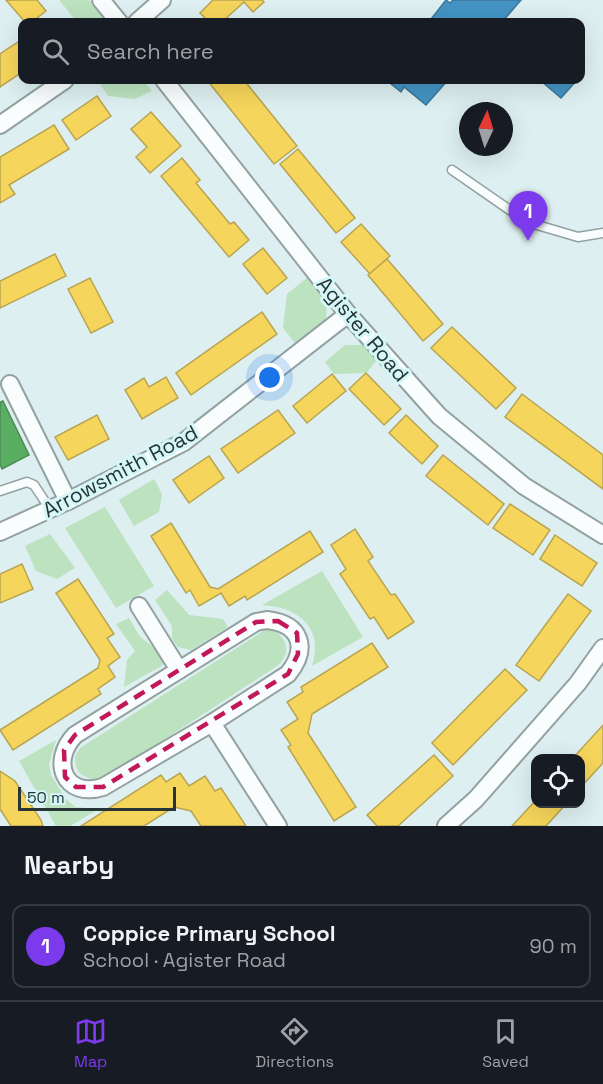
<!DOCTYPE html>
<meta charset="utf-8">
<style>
:root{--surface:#171b24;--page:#20242c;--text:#f1f3f6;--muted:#9ea1a6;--line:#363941;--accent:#7c3aed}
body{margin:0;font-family:"Space Grotesk",sans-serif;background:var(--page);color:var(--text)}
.controls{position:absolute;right:18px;bottom:18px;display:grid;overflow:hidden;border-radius:12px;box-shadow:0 6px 24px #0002}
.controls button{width:54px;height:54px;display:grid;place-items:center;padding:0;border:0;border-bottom:2px solid var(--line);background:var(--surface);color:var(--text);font:30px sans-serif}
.compass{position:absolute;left:459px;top:102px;width:54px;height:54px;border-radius:50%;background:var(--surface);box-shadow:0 6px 24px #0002;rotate:4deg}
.scale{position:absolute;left:18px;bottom:15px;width:158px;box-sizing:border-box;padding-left:6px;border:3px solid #283536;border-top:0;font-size:16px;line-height:21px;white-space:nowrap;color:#283536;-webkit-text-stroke:4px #d5f7f8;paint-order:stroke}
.you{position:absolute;left:270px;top:378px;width:21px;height:21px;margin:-15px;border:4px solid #fff;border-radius:50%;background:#1a73e8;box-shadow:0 0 0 9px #1a73e833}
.badge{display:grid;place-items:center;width:39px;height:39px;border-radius:50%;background:var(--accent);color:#fff;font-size:20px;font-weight:700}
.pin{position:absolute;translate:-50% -50px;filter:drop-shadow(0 2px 3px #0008)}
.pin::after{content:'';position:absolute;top:32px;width:21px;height:18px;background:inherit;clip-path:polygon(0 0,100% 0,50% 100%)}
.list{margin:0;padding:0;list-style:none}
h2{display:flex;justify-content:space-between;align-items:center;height:78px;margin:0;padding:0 24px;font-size:26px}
h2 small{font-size:20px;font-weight:400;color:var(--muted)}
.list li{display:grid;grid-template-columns:39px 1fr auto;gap:18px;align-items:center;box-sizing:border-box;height:84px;margin:0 12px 12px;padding:0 12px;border:2px solid var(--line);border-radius:12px}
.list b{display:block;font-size:22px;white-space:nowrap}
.list p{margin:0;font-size:20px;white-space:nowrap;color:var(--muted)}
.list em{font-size:20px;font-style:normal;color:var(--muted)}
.icon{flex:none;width:33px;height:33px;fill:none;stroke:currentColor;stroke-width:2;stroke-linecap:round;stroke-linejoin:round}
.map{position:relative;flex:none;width:603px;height:826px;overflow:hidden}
.search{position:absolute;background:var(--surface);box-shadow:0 6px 24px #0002;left:18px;right:18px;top:18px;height:66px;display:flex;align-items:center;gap:15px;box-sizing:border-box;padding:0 21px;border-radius:12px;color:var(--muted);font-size:22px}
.sheet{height:174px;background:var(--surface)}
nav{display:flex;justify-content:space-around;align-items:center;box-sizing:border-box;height:84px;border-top:2px solid var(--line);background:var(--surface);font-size:16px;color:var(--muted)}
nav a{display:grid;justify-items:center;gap:3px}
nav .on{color:var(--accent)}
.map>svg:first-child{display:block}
.grass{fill:#bce2c0}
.homes{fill:#f6d55c;stroke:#b8a551;stroke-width:1.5}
.schools{fill:#4393c3;stroke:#3b7799;stroke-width:1.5}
.public{fill:#5aae61;stroke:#4b8a54;stroke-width:1.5}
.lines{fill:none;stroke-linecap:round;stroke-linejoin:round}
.service-casing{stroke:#93a1a1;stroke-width:11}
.minor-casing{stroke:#93a1a1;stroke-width:20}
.service{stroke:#fafdfd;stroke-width:8}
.minor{stroke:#fafdfd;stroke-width:16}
.marked{fill:none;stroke:#c2185b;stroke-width:4.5;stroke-dasharray:12 8;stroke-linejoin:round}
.labels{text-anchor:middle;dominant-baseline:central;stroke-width:6;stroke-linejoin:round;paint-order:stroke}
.street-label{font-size:21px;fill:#283536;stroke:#d5f7f8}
</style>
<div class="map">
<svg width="603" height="826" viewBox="0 0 603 826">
<rect width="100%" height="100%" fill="#ddeff0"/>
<!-- grass -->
<g class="grass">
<path d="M59,0h30l19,22h-31z"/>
<path d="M100,80h43l9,11 -17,8 -27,-3 -10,-15z"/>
<path d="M308,277l19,23 -1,20 -31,23 -12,-15 4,-34z"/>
<path d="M345,345h17l15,15 -11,13 -32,1 -9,-12z"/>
<path d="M154,479l8,15 -3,18 -25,14 -15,-26z"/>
<path d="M105,507l49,79 -38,22 -51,-80z"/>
<path d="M50,534l25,34 -18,11 -21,-8 -11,-25z"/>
<path d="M322,571l41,66 -51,29c7,-24 3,-42 -22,-55 -8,-4 -19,-5 -28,-6z"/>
<path d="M167,590l22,25 34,4 5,8 -37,23 -13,-3 -6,-8v-13l-17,-26z"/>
<path d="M129,618c4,6 8,16 14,21 10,8 20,12 20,26l-39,22 3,-27 8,-9 -19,-27z"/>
<path d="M268,628c19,7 25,25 9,38l-175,114c-18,-1 -27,-5 -27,-24l5,-8z"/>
<path d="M56,740l-7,24 2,11 15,24 9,8 24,2 -29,17h-14l-37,-65z"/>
</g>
<!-- homes -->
<g class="homes">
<path d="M6,0h31l9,11 -14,11h-7z"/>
<path d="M213,0h49l2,2 -11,10 -9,-10 -22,20h-13l-9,-9z"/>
<path d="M18,42l4,7v23l-22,15v-33z"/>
<path d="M207,80h37l53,66 -23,18z"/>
<path d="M97,96l14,20 -35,24 -14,-20z"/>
<path d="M151,112l30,34 -31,27 -14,-16 11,-10 -16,-18z"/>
<path d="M54,125l15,24 -60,36 6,9 -15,9v-46z"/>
<path d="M298,149l57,69 -19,15 -56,-69z"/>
<path d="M182,158l18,22 -4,3 34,41 4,-2 15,18 -20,17 -68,-81z"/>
<path d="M361,224l29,32 -20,18 -29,-32z"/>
<path d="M263,248l24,30 -20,16 -24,-30z"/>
<path d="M55,254l11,22 -66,32v-27z"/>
<path d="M387,259l56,65 -20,17 -55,-66z"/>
<path d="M90,278l23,44 -22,11 -23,-44z"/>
<path d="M262,312l15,22 -86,61 -15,-22z"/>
<path d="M452,327l64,61 -20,21 -65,-61z"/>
<path d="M366,373l35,36 -17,16 -35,-36z"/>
<path d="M332,374l14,17 -39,32 -14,-17z"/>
<path d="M166,377l12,21 -36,21 -17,-29 19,-12 5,9z"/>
<path d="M522,394l81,61v34l-98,-72z"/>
<path d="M278,410l17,23 -57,40 -17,-24z"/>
<path d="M97,415l12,24 -41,21 -13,-23z"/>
<path d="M406,415l32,31 -16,18 -33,-31z"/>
<path d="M443,455l61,49 -16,21 -62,-49z"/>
<path d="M209,456l15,22 -35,25 -16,-23z"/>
<path d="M510,504l40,26 -17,25 -40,-27z"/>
<path d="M171,523l39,64 8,2 92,-58 13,21 -76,48 -2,-4 -16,10 -8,-13 -22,13 -9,-16 -4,3 -35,-57z"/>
<path d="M355,529l18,28 -5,4 23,34 4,-1 19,28 -26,17 -14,-22 -4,2 -30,-45 6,-5 -15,-24z"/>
<path d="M555,535l42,28 -15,23 -42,-27z"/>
<path d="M22,564l11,25 -33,14v-29z"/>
<path d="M78,579l36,55 -7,4 13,19 -12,9 7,11 -17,12 3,5 -88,56 -13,-20 98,-62 2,-8 -44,-67z"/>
<path d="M568,594l23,17 -52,70 -23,-16z"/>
<path d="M372,643l16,24 -76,47 -4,19 48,74 -22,14 -46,-74 3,-2 -10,-15 17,-11 -11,-17 16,-10 -2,-5z"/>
<path d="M505,669l22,21 -74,75 -21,-22z"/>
<path d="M603,725v38l-23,25v-30h-7z"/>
<path d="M434,755l19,21 -55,50h-21l-10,-11z"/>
<path d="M0,771l15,10 26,39 2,6h-32l-11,-17z"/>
<path d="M180,773l9,13 16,-10 10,15 6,-3 25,38h-45l-10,-15 -17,-4 -30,19h-63l80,-51 5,7z"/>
<path d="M536,800v4h30l-20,22h-34z"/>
</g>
<!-- schools -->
<g class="schools">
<path d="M446,0l4,3 3,-3h68l-19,22h-67l-4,-3z"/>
<path d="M386,80h62l-22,25 -22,-18 -3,5z"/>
<path d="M540,80h37l-16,18z"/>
</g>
<!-- public -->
<path class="public" d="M3,401l26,54 -27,14 -2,-5v-62z"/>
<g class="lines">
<!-- service casing -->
<g class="service-casing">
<g id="service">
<path d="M452,170l75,52 51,15 25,-4"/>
<path d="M0,491l27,-9 7,3 16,24"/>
</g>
</g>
<!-- minor casing -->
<g class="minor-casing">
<g id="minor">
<path d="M101,0l18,22"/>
<path d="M137,22l25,-22"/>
<path d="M164,80l184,234 91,102 85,70 79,49"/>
<path d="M0,125l65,-45"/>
<path d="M10,384l58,117"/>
<path d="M0,532l68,-31 116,-59 164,-128"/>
<path d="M139,606l40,64"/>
<path d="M267,620c34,4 42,28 21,54l-76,49 -109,64c-39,12 -53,-26 -28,-52l181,-113z"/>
<path d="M212,723l66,103"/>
<path d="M446,826l30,-27 102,-116 25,-35"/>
</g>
</g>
<!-- service -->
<use href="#service" class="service"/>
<!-- minor -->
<use href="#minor" class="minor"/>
</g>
<!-- marked area -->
<path class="marked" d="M278,621l19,12 1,21 -10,20 -185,113h-27l-11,-10 -1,-27 11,-15 181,-113z"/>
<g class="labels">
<!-- street labels -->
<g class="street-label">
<text transform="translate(363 329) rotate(50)">Agister Road</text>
<text transform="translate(120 471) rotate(-28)">Arrowsmith Road</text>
</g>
</g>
</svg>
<div class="controls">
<button><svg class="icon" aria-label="locate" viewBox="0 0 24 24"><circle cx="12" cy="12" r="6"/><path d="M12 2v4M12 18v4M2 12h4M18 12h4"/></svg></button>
</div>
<svg class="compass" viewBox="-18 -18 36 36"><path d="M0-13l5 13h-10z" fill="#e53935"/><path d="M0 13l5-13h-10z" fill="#9ea1a6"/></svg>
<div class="scale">50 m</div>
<div class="you"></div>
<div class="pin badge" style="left:528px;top:241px">1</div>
<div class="search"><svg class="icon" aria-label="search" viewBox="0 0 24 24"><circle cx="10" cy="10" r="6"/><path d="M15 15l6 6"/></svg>Search here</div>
</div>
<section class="sheet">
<h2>Nearby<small></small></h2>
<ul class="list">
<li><span class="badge">1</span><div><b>Coppice Primary School</b><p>School · Agister Road</p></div><em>90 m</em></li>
</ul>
</section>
<nav>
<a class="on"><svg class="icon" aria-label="map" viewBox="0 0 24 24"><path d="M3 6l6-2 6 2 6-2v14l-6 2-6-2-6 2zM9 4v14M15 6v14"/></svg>Map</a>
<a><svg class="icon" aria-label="directions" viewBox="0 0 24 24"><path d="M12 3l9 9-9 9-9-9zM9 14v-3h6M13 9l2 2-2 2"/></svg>Directions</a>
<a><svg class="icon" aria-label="saved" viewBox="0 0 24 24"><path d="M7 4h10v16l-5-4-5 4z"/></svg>Saved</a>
</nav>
